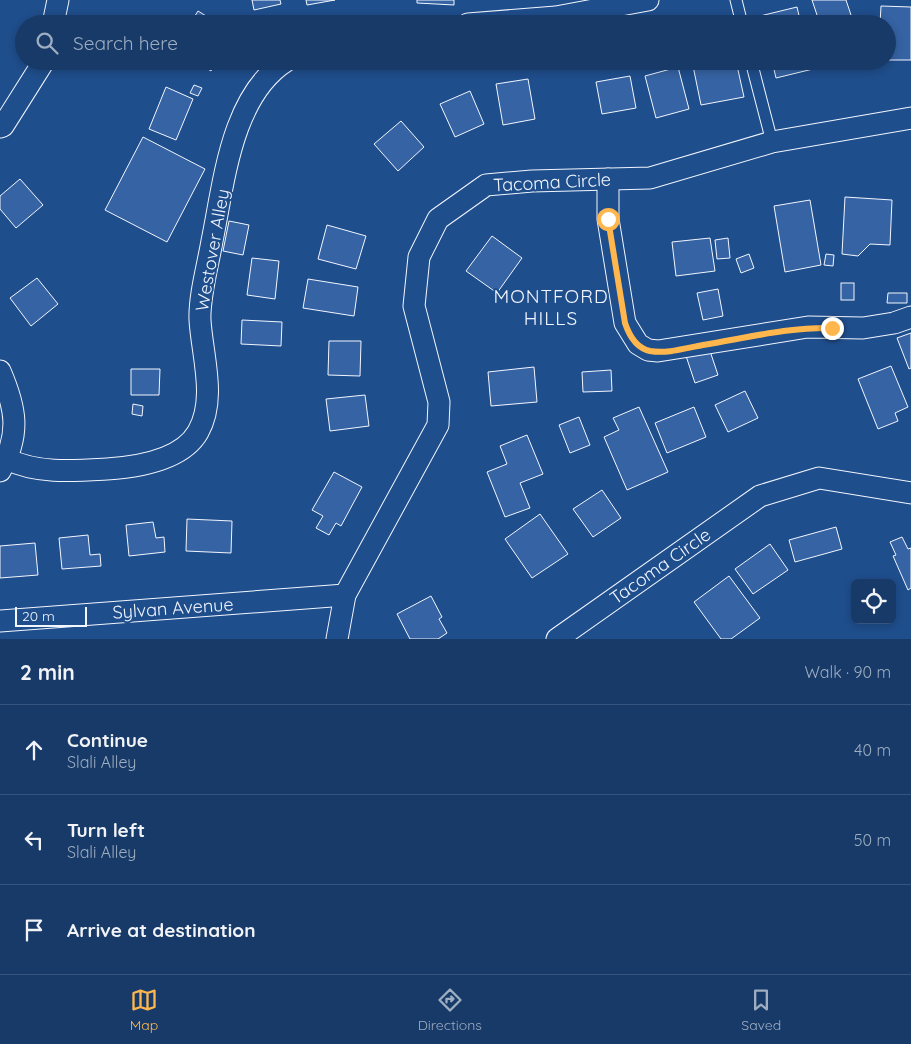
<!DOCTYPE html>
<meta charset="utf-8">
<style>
:root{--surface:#173a69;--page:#20416f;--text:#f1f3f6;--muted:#9eadc0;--line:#36547d;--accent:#ffb74d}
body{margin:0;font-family:Quicksand,sans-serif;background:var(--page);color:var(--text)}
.controls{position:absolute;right:15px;bottom:15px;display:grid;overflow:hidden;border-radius:8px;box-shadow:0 2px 8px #0003}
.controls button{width:45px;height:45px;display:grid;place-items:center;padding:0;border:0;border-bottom:1px solid var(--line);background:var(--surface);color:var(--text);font:25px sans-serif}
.scale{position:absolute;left:15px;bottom:12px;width:72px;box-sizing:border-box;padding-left:5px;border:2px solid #f2f6ff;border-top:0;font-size:14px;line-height:18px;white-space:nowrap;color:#f2f6ff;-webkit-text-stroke:4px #1f4e8c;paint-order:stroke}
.stop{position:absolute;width:15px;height:15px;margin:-11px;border:4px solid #ffb74d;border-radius:50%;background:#fff}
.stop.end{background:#ffb74d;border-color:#fff;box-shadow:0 1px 5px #0008}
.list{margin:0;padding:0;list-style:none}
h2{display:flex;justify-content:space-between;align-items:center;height:65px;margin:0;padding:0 20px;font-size:21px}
h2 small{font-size:16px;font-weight:400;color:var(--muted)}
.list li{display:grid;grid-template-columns:32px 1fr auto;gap:15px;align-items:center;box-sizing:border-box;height:90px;padding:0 20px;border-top:1px solid var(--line)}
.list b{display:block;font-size:19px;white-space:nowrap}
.list p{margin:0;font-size:16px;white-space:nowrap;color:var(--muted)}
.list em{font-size:16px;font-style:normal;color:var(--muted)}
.icon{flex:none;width:28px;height:28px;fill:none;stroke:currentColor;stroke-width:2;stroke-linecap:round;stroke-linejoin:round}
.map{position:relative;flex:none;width:911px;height:639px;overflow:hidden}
.search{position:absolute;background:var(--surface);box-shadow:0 2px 8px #0003;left:15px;right:15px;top:15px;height:55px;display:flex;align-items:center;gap:12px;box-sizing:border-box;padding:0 18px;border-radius:28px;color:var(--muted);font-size:19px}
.sheet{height:335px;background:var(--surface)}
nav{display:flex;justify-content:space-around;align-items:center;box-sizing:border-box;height:70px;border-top:1px solid var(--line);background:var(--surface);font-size:14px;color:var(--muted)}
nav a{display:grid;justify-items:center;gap:2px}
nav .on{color:var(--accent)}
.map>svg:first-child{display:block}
.building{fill:#3563a3;stroke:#f2f6ff}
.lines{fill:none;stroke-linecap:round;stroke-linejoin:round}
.lane-casing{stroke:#f2f6ff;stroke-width:13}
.street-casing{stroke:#f2f6ff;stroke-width:23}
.lane{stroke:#1f4e8c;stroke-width:11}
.street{stroke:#1f4e8c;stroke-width:21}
.route{stroke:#ffb74d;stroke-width:6}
.labels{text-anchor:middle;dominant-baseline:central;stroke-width:4;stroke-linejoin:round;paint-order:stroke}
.street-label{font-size:18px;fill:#f2f6ff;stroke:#1f4e8c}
.neighbourhood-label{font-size:19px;letter-spacing:1px;fill:#f2f6ff;stroke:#1f4e8c}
</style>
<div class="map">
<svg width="911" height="639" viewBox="0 0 911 639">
<rect width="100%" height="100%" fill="#1f4e8c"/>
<!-- building -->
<g class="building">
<path d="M252,0h28l1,4 -27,6z"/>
<path d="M306,0h29l-28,5z"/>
<path d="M417,0h37v5l-37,-2z"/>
<path d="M812,0h34l8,24h-34z"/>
<path d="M881,6l30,1v53h-24v-36h-7z"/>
<path d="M797,7l4,17h-39l-2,-8z"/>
<path d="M198,11l21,13h-29z"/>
<path d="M195,61h22l-6,10z"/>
<path d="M692,61h44l8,36 -43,8z"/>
<path d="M772,61h39l2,8 -37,9z"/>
<path d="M678,67l11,42 -33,9 -11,-42z"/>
<path d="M630,76l6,32 -34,6 -6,-32z"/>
<path d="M528,79l7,40 -32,6 -7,-41z"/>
<path d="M194,85l8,3 -4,8 -8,-3z"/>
<path d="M166,87l27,12 -17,41 -27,-11z"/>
<path d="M470,91l14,33 -29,13 -15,-33z"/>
<path d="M401,121l23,26 -26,24 -24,-27z"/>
<path d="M143,137l62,32 -38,73 -62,-32z"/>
<path d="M20,179l23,26 -27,23 -16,-19v-13z"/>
<path d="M845,197l47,3 -2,45 -20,-1 -12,12 -16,-2z"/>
<path d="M810,200l11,65 -36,7 -11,-66z"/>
<path d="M229,221l20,4 -6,30 -20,-4z"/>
<path d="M327,225l39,11 -10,33 -38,-10z"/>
<path d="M492,236l30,22 -25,35 -31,-22z"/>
<path d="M710,238l5,33 -39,5 -4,-34z"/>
<path d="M728,238l2,20 -13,1 -2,-19z"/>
<path d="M749,254l5,14 -13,5 -5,-14z"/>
<path d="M826,254l8,1 -1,11 -9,-1z"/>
<path d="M252,258l27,3 -4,38 -28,-4z"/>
<path d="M37,278l21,26 -27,22 -21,-28z"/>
<path d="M308,279l50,8 -4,29 -51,-8z"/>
<rect x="841" y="283" width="13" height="17"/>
<path d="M718,289l5,27 -20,4 -6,-27z"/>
<path d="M888,293h19v10h-20z"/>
<path d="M242,320l40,2 -1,24 -40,-2z"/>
<path d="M911,333v35l-2,1 -12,-31z"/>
<path d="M329,341h32l-1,35 -32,-1z"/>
<path d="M709,348l9,27 -23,8 -9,-27z"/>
<path d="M891,366l17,41 -13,6 3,8 -20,8 -20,-50z"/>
<path d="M534,367l3,35 -46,4 -3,-34z"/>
<path d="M131,369h29l-1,26h-28z"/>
<path d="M611,370l1,21 -29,1 -1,-20z"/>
<path d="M745,391l13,27 -30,14 -13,-27z"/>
<path d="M365,395l4,31 -39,5 -4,-32z"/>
<path d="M133,404l10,2 -1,10 -10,-2z"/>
<path d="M639,407l29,65 -41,18 -23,-53 15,-7 -6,-12z"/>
<path d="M694,407l12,30 -39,16 -12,-30z"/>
<path d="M579,417l11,28 -20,8 -11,-28z"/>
<path d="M527,435l16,39 -23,9 10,25 -25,9 -18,-45 20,-8 -7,-18z"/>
<path d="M334,472l28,15 -21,39 -5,-3 -7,12 -13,-7 7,-12 -11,-6z"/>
<path d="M602,490l19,28 -28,19 -20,-28z"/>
<path d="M540,514l28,40 -36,24 -27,-39z"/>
<path d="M187,519l45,2 -1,32 -45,-2z"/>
<path d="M153,522l3,16 8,-1 1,15 -36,4 -3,-31z"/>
<path d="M836,527l6,22 -47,13 -6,-22z"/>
<path d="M88,535l2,20 10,-1 1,12 -39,3 -3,-31z"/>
<path d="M902,537l6,12 3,-1v40l-3,2 -15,-34 3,-1 -6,-13z"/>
<path d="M35,543l3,32 -38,3v-32z"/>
<path d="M770,544l18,26 -35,24 -18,-25z"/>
<path d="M729,576l31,42 -29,21h-10l-27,-37z"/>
<path d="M431,596l11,21 -3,2 8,14 -9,6h-28l-13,-25z"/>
</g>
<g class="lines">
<!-- lane casing -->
<g class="lane-casing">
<g id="lane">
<path d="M736,0l6,24"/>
<path d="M751,61l21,81"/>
</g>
</g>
<!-- street casing -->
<g class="street-casing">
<g id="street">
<path d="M53,24l5,-24"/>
<path d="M468,24l88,-7 92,-17"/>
<path d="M0,127l3,-1 41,-65"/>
<path d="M608,179v40l17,104 13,21 10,6 10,1 150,-24 55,1 31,-5 17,-6"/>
<path d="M0,371c16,37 21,63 0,100"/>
<path d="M7,459c30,15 67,12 100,10 30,-2 75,-9 91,-37 19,-33 4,-77 2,-112 -1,-24 8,-55 12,-79 12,-58 19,-145 74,-180"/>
<path d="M0,621l345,-26"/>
<path d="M337,639l8,-44 93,-170 1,-23 -25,-96 5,-49 19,-38 48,-34 46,-4 118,-3 122,-36 139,-24"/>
<path d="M557,639l203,-143 59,-18 92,15"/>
</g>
</g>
<!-- lane -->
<use href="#lane" class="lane"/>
<!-- street -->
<use href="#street" class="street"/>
</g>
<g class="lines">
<!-- route -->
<path class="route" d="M608,219l17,104c4,12 11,25 25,28 17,3 36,-3 53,-6 43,-7 86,-18 129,-17"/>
</g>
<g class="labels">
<!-- street labels -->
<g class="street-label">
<text transform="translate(552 182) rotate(-3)">Tacoma Circle</text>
<text transform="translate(212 250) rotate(-80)">Westover Alley</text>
<text transform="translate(660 566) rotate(-35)">Tacoma Circle</text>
<text transform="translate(173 608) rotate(-4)">Sylvan Avenue</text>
</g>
<!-- neighbourhood labels -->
<g class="neighbourhood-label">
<text x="551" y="296">MONTFORD<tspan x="551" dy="22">HILLS</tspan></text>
</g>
</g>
</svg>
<div class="controls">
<button><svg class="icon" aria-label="locate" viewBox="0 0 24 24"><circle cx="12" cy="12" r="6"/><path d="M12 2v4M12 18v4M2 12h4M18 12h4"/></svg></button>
</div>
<div class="scale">20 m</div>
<div class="stop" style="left:608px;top:219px"></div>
<div class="stop end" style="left:832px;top:328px"></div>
<div class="search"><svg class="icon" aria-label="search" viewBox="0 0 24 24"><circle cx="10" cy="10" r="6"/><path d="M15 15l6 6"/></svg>Search here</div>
</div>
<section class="sheet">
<h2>2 min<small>Walk · 90 m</small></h2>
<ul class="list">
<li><svg class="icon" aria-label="ahead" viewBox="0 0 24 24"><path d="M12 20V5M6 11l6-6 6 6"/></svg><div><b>Continue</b><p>Slali Alley</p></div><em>40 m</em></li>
<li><svg class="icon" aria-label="left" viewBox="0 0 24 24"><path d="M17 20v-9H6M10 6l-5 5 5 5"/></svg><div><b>Turn left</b><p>Slali Alley</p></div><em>50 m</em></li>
<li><svg class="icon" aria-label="arrive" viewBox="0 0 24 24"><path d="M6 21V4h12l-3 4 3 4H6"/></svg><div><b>Arrive at destination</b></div></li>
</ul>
</section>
<nav>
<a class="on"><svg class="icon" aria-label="map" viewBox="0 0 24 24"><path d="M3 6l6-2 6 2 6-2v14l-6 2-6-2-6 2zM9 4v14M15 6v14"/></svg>Map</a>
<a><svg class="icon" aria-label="directions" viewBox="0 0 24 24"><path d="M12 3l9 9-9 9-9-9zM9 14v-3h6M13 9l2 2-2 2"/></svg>Directions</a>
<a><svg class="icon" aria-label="saved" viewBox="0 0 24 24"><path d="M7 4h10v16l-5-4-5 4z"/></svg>Saved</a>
</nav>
